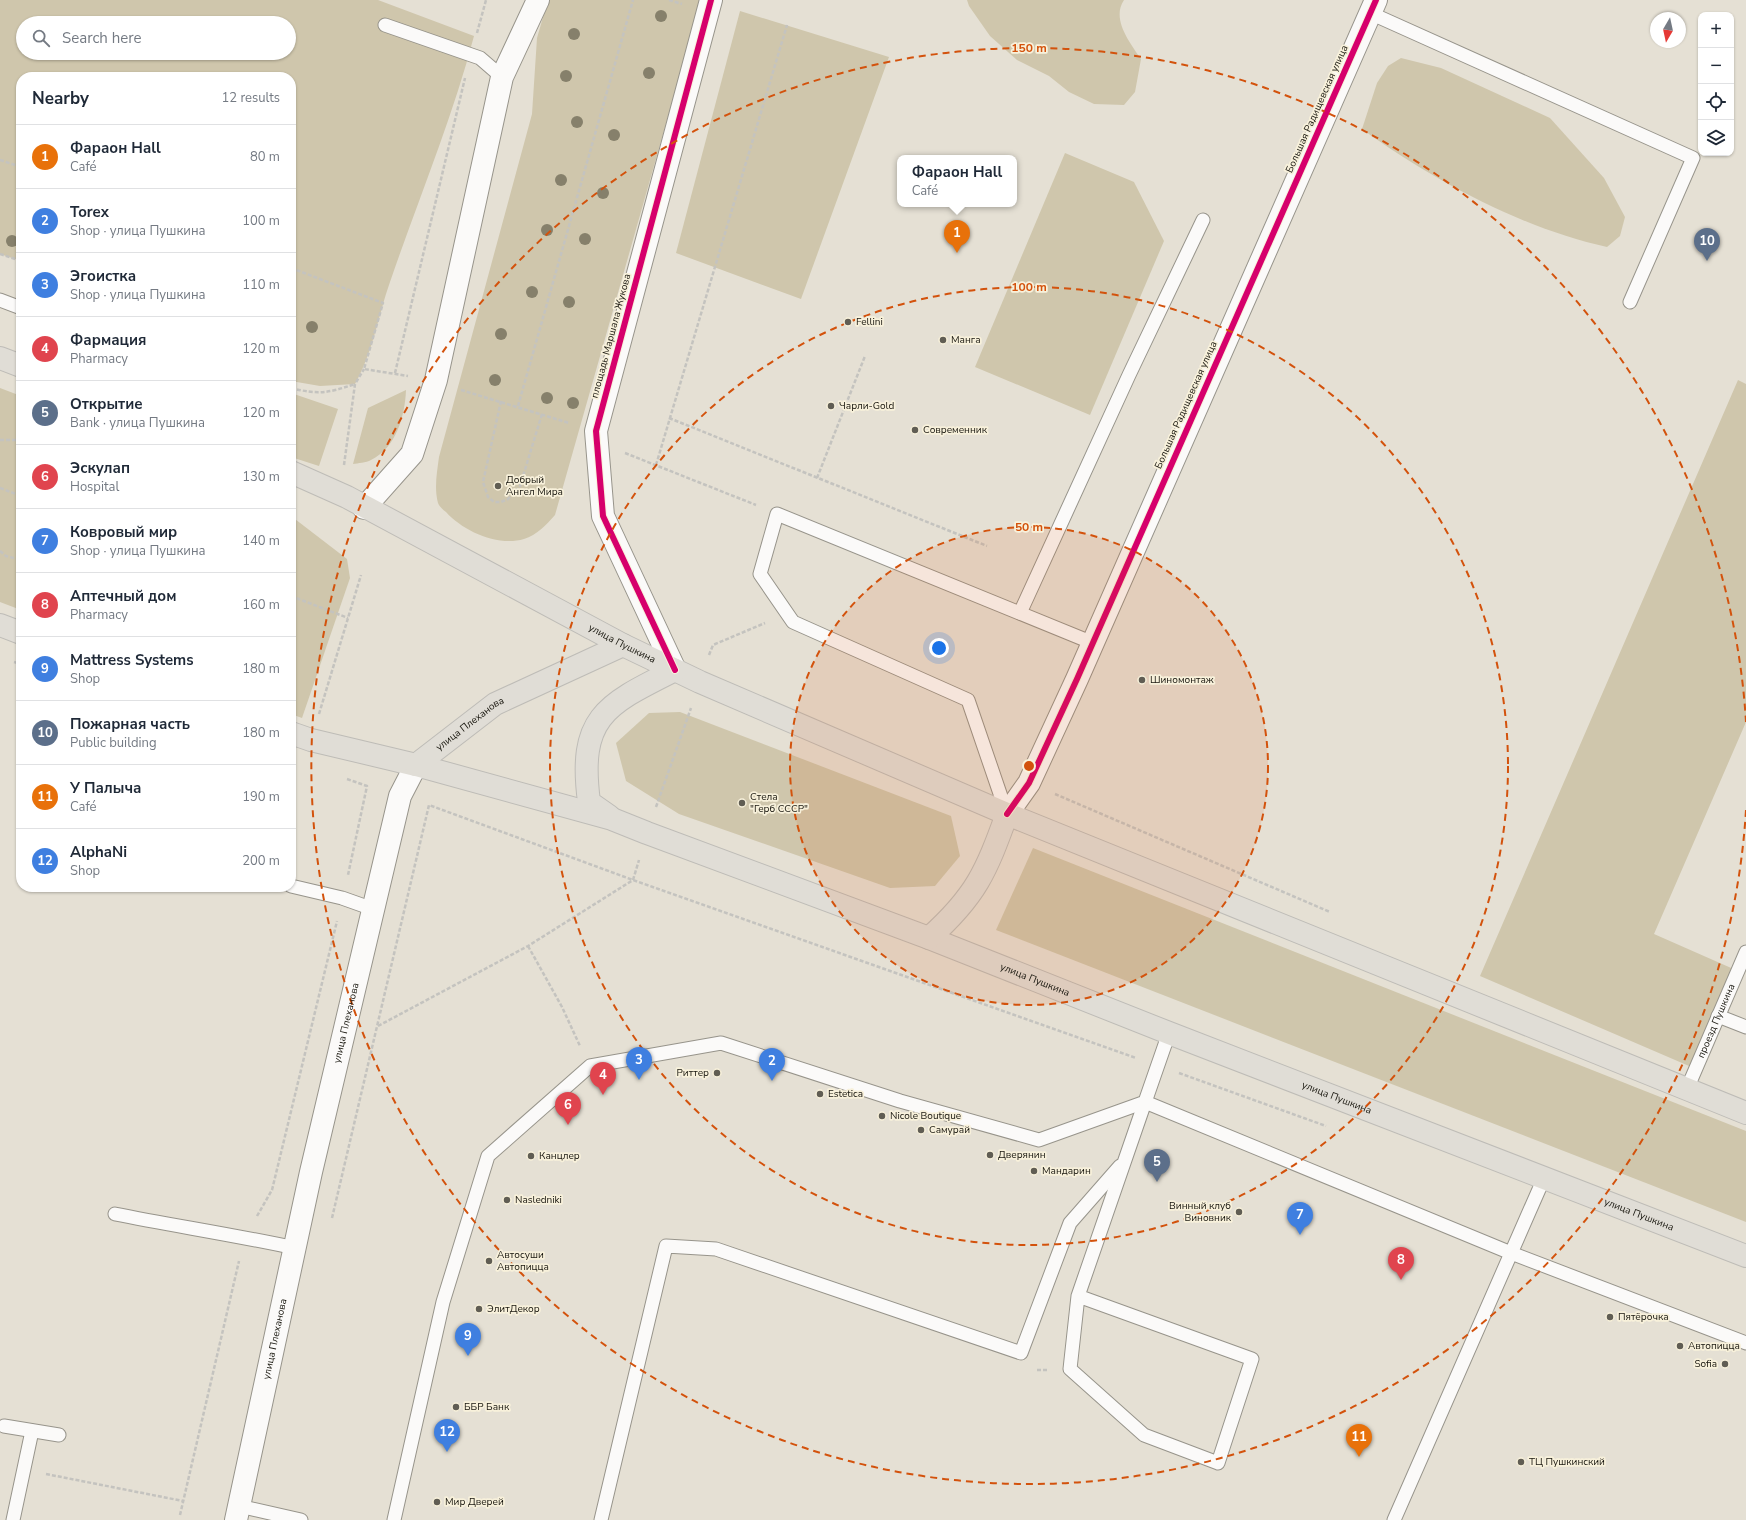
<!DOCTYPE html>
<meta charset="utf-8">
<style>
:root{--surface:#fff;--page:#f2f2f3;--text:#1f2937;--muted:#747a83;--line:#e0e1e3;--accent:#b45309}
body{margin:0;font-family:"Nunito Sans",sans-serif;background:var(--page);color:var(--text)}
.controls{position:absolute;right:12px;top:12px;display:grid;overflow:hidden;border-radius:8px;box-shadow:0 1px 3px #0004}
.controls button{width:36px;height:36px;display:grid;place-items:center;padding:0;border:0;border-bottom:1px solid var(--line);background:var(--surface);color:var(--text);font:20px sans-serif}
.compass{position:absolute;left:1650px;top:12px;width:36px;height:36px;border-radius:50%;background:var(--surface);box-shadow:0 1px 3px #0004;rotate:189deg}
.you{position:absolute;left:939px;top:648px;width:14px;height:14px;margin:-10px;border:3px solid #fff;border-radius:50%;background:#1a73e8;box-shadow:0 0 0 6px #1a73e833}
.badge{display:grid;place-items:center;width:26px;height:26px;border-radius:50%;background:var(--accent);color:#fff;font-size:13px;font-weight:700}
.pin{position:absolute;translate:-50% -33px;filter:drop-shadow(0 1px 2px #0008)}
.pin::after{content:'';position:absolute;top:21px;width:14px;height:12px;background:inherit;clip-path:polygon(0 0,100% 0,50% 100%)}
.popup{position:absolute;left:897px;top:155px;width:120px;height:52px;box-sizing:border-box;display:grid;place-content:center;border-radius:8px;background:var(--surface);filter:drop-shadow(0 1px 3px #0005);font-size:13px;white-space:nowrap;color:var(--muted)}
.popup b{font-size:15px;color:var(--text)}
.popup::after{content:'';position:absolute;left:50%;top:100%;margin-left:-8px;border:8px solid transparent;border-top-color:var(--surface)}
.list{margin:0;padding:0;list-style:none}
h2{display:flex;justify-content:space-between;align-items:center;height:52px;margin:0;padding:0 16px;font-size:17px}
h2 small{font-size:13px;font-weight:400;color:var(--muted)}
.list li{display:grid;grid-template-columns:26px 1fr auto;gap:12px;align-items:center;box-sizing:border-box;height:64px;padding:0 16px;border-top:1px solid var(--line)}
.list b{display:block;font-size:15px;white-space:nowrap}
.list p{margin:0;font-size:13px;white-space:nowrap;color:var(--muted)}
.list em{font-size:13px;font-style:normal;color:var(--muted)}
.icon{flex:none;width:22px;height:22px;fill:none;stroke:currentColor;stroke-width:2;stroke-linecap:round;stroke-linejoin:round}
.map{position:relative;flex:none;width:1746px;height:1520px;overflow:hidden}
.search{position:absolute;background:var(--surface);box-shadow:0 1px 3px #0004;left:16px;top:16px;width:280px;height:44px;display:flex;align-items:center;gap:10px;box-sizing:border-box;padding:0 14px;border-radius:22px;color:var(--muted);font-size:15px}
.panel{position:absolute;background:var(--surface);box-shadow:0 1px 3px #0004;left:16px;top:72px;width:280px;height:820px;border-radius:16px}
.map>svg:first-child{display:block}
.green{fill:#cfc6ac;fill-rule:evenodd}
.lines{fill:none;stroke-linecap:round;stroke-linejoin:round}
.lane-casing{stroke:#97948b;stroke-width:15}
.street-casing{stroke:#97948b;stroke-width:24}
.secondary-casing{stroke:#97948b;stroke-width:24}
.primary-casing{stroke:#bebcb7;stroke-width:24}
.path{stroke:#c4c3bf;stroke-width:2.5;stroke-dasharray:4 2;stroke-linecap:butt}
.lane{stroke:#fbfaf9;stroke-width:13}
.street{stroke:#fbfaf9;stroke-width:22}
.secondary{stroke:#fbfaf9;stroke-width:22}
.primary{stroke:#e0ddd6;stroke-width:22}
.cycleway-casing{stroke:#f8f1db;stroke-width:8}
.cycleway{stroke:#d6006c;stroke-width:6}
.tree{fill:#86806b}
.ring{fill:none;stroke:#d3520c;stroke-width:2;stroke-dasharray:7 5}
.poi-dot{fill:#605d53;stroke:#f8f1db;stroke-width:1.5}
.labels{text-anchor:middle;dominant-baseline:central;stroke-width:3.5;stroke-linejoin:round;paint-order:stroke}
.street-label{font-size:10px;fill:#18160e;stroke:#f8f1db}
.poi-label{font-size:10px;fill:#18160e;stroke:#f8f1db;text-anchor:start}
.centre{fill:#d3520c;stroke:#f8f1db;stroke-width:2}
.ring-label{font-size:12px;text-anchor:middle;font-weight:bold;fill:#d3520c;stroke:#f8f1db;stroke-width:3.5;stroke-linejoin:round;paint-order:stroke}
</style>
<div class="map">
<svg width="1746" height="1520" viewBox="0 0 1746 1520">
<rect width="100%" height="100%" fill="#e5e0d4"/>
<!-- green -->
<g class="green">
<path d="M0,0h378l96,36c-22,84 -56,164 -84,246 -12,34 -17,70 -35,102l-35,2 -29,-5v-304h-270v184l-21,-7zM23,23h266v30h-266z"/>
<path d="M548,0h153l-146,515c-9,10 -18,20 -31,24 -26,8 -61,-8 -78,-27 -3,-2 -7,-6 -8,-9 -4,-15 -1,-31 1,-46l93,-343 5,-76z"/>
<path d="M967,0h157c-13,19 6,43 17,59l-6,33 -11,13 -30,-1 -25,-12 -20,-16 -32,-16 -27,-24 -21,-30z"/>
<path d="M740,11l149,46 -88,242 -125,-46z"/>
<path d="M1401,58l40,10 109,50 54,60 21,39 -5,19 -13,11c-84,-18 -176,-68 -245,-118l15,-46 11,-17z"/>
<path d="M1065,153l69,29 30,59 -74,174 -115,-48z"/>
<path d="M1738,380l8,4v338l-92,212 84,37 -42,98 -216,-93z"/>
<path d="M0,388l21,8v214l-21,-8z"/>
<path d="M406,390c-1,26 -10,58 -35,70 -5,3 -13,3 -18,4l15,-56z"/>
<path d="M291,393l47,16 -19,57 -28,-9z"/>
<path d="M291,516l56,43 3,19 -48,140 -11,-4z"/>
<path d="M680,712l271,104 9,40 -25,30 -45,2 -211,-74 -53,-33 -10,-38 33,-30z"/>
<path d="M1033,848l713,283v91l-750,-292z"/>
</g>
<g class="lines">
<!-- lane casing -->
<g class="lane-casing">
<g id="lane">
<path d="M1370,13l323,145 -63,144"/>
<path d="M385,25l95,33 22,19"/>
<path d="M0,300l21,8"/>
<path d="M1020,613l109,-238 74,-155"/>
<path d="M1007,814l-39,-114 -175,-78 -33,-48 17,-60 316,129"/>
<path d="M291,886l51,12 31,11"/>
<path d="M1718,1016l28,11"/>
<path id="s1" d="M1687,1089l59,-137"/>
<path d="M115,1214c60,12 120,21 180,34"/>
<path d="M1078,1296l174,63 -34,104 -74,-28 -74,-66 8,-73 67,-194 366,151 235,90"/>
<path d="M4,1426l55,9"/>
<path d="M239,1506l62,14"/>
<path d="M13,1520l19,-89"/>
<path d="M394,1520l49,-218 45,-146 102,-90 131,-23 179,58 139,39 106,-38 24,-69"/>
<path d="M601,1520l65,-274 50,3 305,104 49,-130 50,-57"/>
<path d="M1394,1520l150,-342"/>
</g>
</g>
<!-- street casing -->
<g class="street-casing">
<g id="street">
<path d="M364,508l48,-54 24,-74 66,-303 36,-77"/>
<path d="M675,670l-72,-154 -7,-85 115,-431"/>
<path d="M1007,814l22,-31 48,-104 299,-679"/>
</g>
</g>
<!-- secondary casing -->
<g class="secondary-casing">
<g id="secondary">
<path id="s2" d="M236,1520l75,-348 89,-376 16,-31"/>
</g>
</g>
<!-- primary casing -->
<g class="primary-casing">
<g id="primary">
<path d="M0,358l21,8"/>
<path id="s3" d="M291,472l56,25 276,148 77,37 307,132 739,299"/>
<path d="M0,625l21,8"/>
<path id="s4" d="M291,733l20,7 105,25 196,54 35,14 282,105 240,95 577,223"/>
<path id="s5" d="M416,765l79,-61 128,-59"/>
<path d="M609,816l-20,-14c-11,-85 16,-97 86,-132"/>
<path d="M929,938c47,-42 57,-66 78,-124"/>
</g>
</g>
<!-- path -->
<g class="path">
<path d="M669,0l13,4"/>
<path d="M477,33l9,-33"/>
<path d="M0,160l21,7"/>
<path d="M0,254l21,7"/>
<path d="M291,268l92,35 -19,66 44,7"/>
<path d="M395,373l70,-295"/>
<path d="M291,388c28,7 37,5 64,-4"/>
<path d="M461,390l108,33"/>
<path d="M501,401l-18,81 5,15 6,5h7l7,-3 12,-13 22,-72"/>
<path d="M518,406l115,-406"/>
<path d="M669,418l318,128"/>
<path d="M0,440h21"/>
<path d="M625,453l131,52"/>
<path d="M344,465l11,-81 9,-15"/>
<path d="M656,465l131,-440"/>
<path d="M817,478l48,-122"/>
<path d="M0,488l21,8"/>
<path d="M0,551l6,5 15,4"/>
<path d="M291,596l57,22"/>
<path d="M709,655l4,-10 52,-22"/>
<path d="M14,662l7,2"/>
<path d="M319,714l42,-139"/>
<path d="M347,779l20,7 -19,89"/>
<path d="M1055,794l275,118"/>
<path d="M656,807l35,-99"/>
<path d="M528,946l34,61 18,39"/>
<path d="M378,1026l150,-80 105,-66 6,-20"/>
<path d="M1179,1073l147,53"/>
<path d="M257,1216l15,-26 65,-269"/>
<path d="M332,1218l97,-413 204,75 503,178"/>
<path d="M1037,1370h10"/>
<path d="M46,1474l137,27"/>
<path d="M180,1515l59,-254"/>
</g>
<!-- lane -->
<use href="#lane" class="lane"/>
<!-- street -->
<use href="#street" class="street"/>
<!-- secondary -->
<use href="#secondary" class="secondary"/>
<!-- primary -->
<use href="#primary" class="primary"/>
<!-- cycleway casing -->
<g class="cycleway-casing">
<g id="cycleway">
<path d="M675,670l-72,-154 -7,-85 115,-431"/>
<path d="M1007,814l22,-31 48,-104 299,-679"/>
</g>
</g>
<!-- cycleway -->
<use href="#cycleway" class="cycleway"/>
</g>
<!-- trees -->
<g class="tree">
<circle cx="661" cy="16" r="6"/>
<circle cx="574" cy="34" r="6"/>
<circle cx="649" cy="73" r="6"/>
<circle cx="566" cy="76" r="6"/>
<circle cx="577" cy="122" r="6"/>
<circle cx="614" cy="135" r="6"/>
<circle cx="561" cy="180" r="6"/>
<circle cx="603" cy="193" r="6"/>
<circle cx="547" cy="230" r="6"/>
<circle cx="585" cy="239" r="6"/>
<circle cx="12" cy="241" r="6"/>
<circle cx="532" cy="292" r="6"/>
<circle cx="569" cy="302" r="6"/>
<circle cx="312" cy="327" r="6"/>
<circle cx="501" cy="334" r="6"/>
<circle cx="495" cy="380" r="6"/>
<circle cx="547" cy="398" r="6"/>
<circle cx="573" cy="403" r="6"/>
</g>
<!-- distance rings -->
<circle cx="1029" cy="766" r="239" fill="#d3520c" fill-opacity=".12"/>
<g class="ring">
<circle cx="1029" cy="766" r="239"/>
<circle cx="1029" cy="766" r="479"/>
<path d="M1746 810A718 718 0 1 1 1746 722"/>
</g>
<!-- markers -->
<g class="poi-dot">
<circle cx="848" cy="322" r="4"/>
<circle cx="943" cy="340" r="4"/>
<circle cx="831" cy="406" r="4"/>
<circle cx="915" cy="430" r="4"/>
<circle cx="498" cy="486" r="4"/>
<circle cx="1142" cy="680" r="4"/>
<circle cx="742" cy="803" r="4"/>
<circle cx="717" cy="1073" r="4"/>
<circle cx="820" cy="1094" r="4"/>
<circle cx="882" cy="1116" r="4"/>
<circle cx="921" cy="1130" r="4"/>
<circle cx="990" cy="1155" r="4"/>
<circle cx="531" cy="1156" r="4"/>
<circle cx="1034" cy="1171" r="4"/>
<circle cx="507" cy="1200" r="4"/>
<circle cx="1239" cy="1212" r="4"/>
<circle cx="489" cy="1261" r="4"/>
<circle cx="479" cy="1309" r="4"/>
<circle cx="1610" cy="1317" r="4"/>
<circle cx="1680" cy="1346" r="4"/>
<circle cx="1725" cy="1364" r="4"/>
<circle cx="456" cy="1407" r="4"/>
<circle cx="1521" cy="1462" r="4"/>
<circle cx="437" cy="1502" r="4"/>
</g>
<g class="labels">
<!-- street labels -->
<g class="street-label">
<text transform="translate(1317 109) rotate(-66)">Большая Радищевская улица</text>
<text transform="translate(611 336) rotate(-75)">площадь Маршала Жукова</text>
<text transform="translate(1186 405) rotate(-66)">Большая Радищевская улица</text>
<text stroke="none"><textPath href="#s3" startOffset="373">улица Пушкина</textPath></text>
<text stroke="none"><textPath href="#s5" startOffset="68">улица Плеханова</textPath></text>
<text stroke="none"><textPath href="#s4" startOffset="785">улица Пушкина</textPath></text>
<text stroke="none"><textPath href="#s1" startOffset="74">проезд Пушкина</textPath></text>
<text stroke="none"><textPath href="#s2" startOffset="509">улица Плеханова</textPath></text>
<text stroke="none"><textPath href="#s4" startOffset="1109">улица Пушкина</textPath></text>
<text stroke="none"><textPath href="#s4" startOffset="1433">улица Пушкина</textPath></text>
<text stroke="none"><textPath href="#s2" startOffset="185">улица Плеханова</textPath></text>
</g>
<!-- poi labels -->
<g class="poi-label">
<text x="856" y="322">Fellini</text>
<text x="951" y="340">Манга</text>
<text x="839" y="406">Чарли-Gold</text>
<text x="923" y="430">Современник</text>
<text x="506" y="480">Добрый<tspan x="506" dy="12">Ангел Мира</tspan></text>
<text x="1150" y="680">Шиномонтаж</text>
<text x="750" y="797">Стела<tspan x="750" dy="12">"Герб СССР"</tspan></text>
<text x="709" y="1073" text-anchor="end">Риттер</text>
<text x="828" y="1094">Estetica</text>
<text x="890" y="1116">Nicole Boutique</text>
<text x="929" y="1130">Самурай</text>
<text x="998" y="1155">Дверянин</text>
<text x="539" y="1156">Канцлер</text>
<text x="1042" y="1171">Мандарин</text>
<text x="515" y="1200">Nasledniki</text>
<text x="1231" y="1206" text-anchor="end">Винный клуб<tspan x="1231" dy="12">Виновник</tspan></text>
<text x="497" y="1255">Автосуши<tspan x="497" dy="12">Автопицца</tspan></text>
<text x="487" y="1309">ЭлитДекор</text>
<text x="1618" y="1317">Пятёрочка</text>
<text x="1688" y="1346">Автопицца</text>
<text x="1717" y="1364" text-anchor="end">Sofia</text>
<text x="464" y="1407">ББР Банк</text>
<text x="1529" y="1462">ТЦ Пушкинский</text>
<text x="445" y="1502">Мир Дверей</text>
</g>
</g>
<circle cx="1029" cy="766" r="6" class="centre"/>
<g class="ring-label">
<text x="1029" y="52">150 m</text>
<text x="1029" y="291">100 m</text>
<text x="1029" y="531">50 m</text>
</g>
</svg>
<div class="controls">
<button>+</button>
<button>−</button>
<button><svg class="icon" aria-label="locate" viewBox="0 0 24 24"><circle cx="12" cy="12" r="6"/><path d="M12 2v4M12 18v4M2 12h4M18 12h4"/></svg></button>
<button><svg class="icon" aria-label="layers" viewBox="0 0 24 24"><path d="M12 4l9 5-9 5-9-5zM3 14l9 5 9-5"/></svg></button>
</div>
<svg class="compass" viewBox="-18 -18 36 36"><path d="M0-13l5 13h-10z" fill="#e53935"/><path d="M0 13l5-13h-10z" fill="#747a83"/></svg>
<div class="you"></div>
<div class="pin badge" style="left:957px;top:253px;background:#e8710a">1</div>
<div class="popup"><b>Фараон Hall</b>Café</div>
<div class="pin badge" style="left:772px;top:1081px;background:#3f7fe0">2</div>
<div class="pin badge" style="left:639px;top:1080px;background:#3f7fe0">3</div>
<div class="pin badge" style="left:603px;top:1095px;background:#e0444e">4</div>
<div class="pin badge" style="left:1157px;top:1182px;background:#5c6f8a">5</div>
<div class="pin badge" style="left:568px;top:1125px;background:#e0444e">6</div>
<div class="pin badge" style="left:1300px;top:1235px;background:#3f7fe0">7</div>
<div class="pin badge" style="left:1401px;top:1280px;background:#e0444e">8</div>
<div class="pin badge" style="left:468px;top:1356px;background:#3f7fe0">9</div>
<div class="pin badge" style="left:1707px;top:261px;background:#5c6f8a">10</div>
<div class="pin badge" style="left:1359px;top:1457px;background:#e8710a">11</div>
<div class="pin badge" style="left:447px;top:1452px;background:#3f7fe0">12</div>
<div class="search"><svg class="icon" aria-label="search" viewBox="0 0 24 24"><circle cx="10" cy="10" r="6"/><path d="M15 15l6 6"/></svg>Search here</div>
<section class="panel">
<h2>Nearby<small>12 results</small></h2>
<ul class="list">
<li><span class="badge" style="background:#e8710a">1</span><div><b>Фараон Hall</b><p>Café</p></div><em>80 m</em></li>
<li><span class="badge" style="background:#3f7fe0">2</span><div><b>Torex</b><p>Shop · улица Пушкина</p></div><em>100 m</em></li>
<li><span class="badge" style="background:#3f7fe0">3</span><div><b>Эгоистка</b><p>Shop · улица Пушкина</p></div><em>110 m</em></li>
<li><span class="badge" style="background:#e0444e">4</span><div><b>Фармация</b><p>Pharmacy</p></div><em>120 m</em></li>
<li><span class="badge" style="background:#5c6f8a">5</span><div><b>Открытие</b><p>Bank · улица Пушкина</p></div><em>120 m</em></li>
<li><span class="badge" style="background:#e0444e">6</span><div><b>Эскулап</b><p>Hospital</p></div><em>130 m</em></li>
<li><span class="badge" style="background:#3f7fe0">7</span><div><b>Ковровый мир</b><p>Shop · улица Пушкина</p></div><em>140 m</em></li>
<li><span class="badge" style="background:#e0444e">8</span><div><b>Аптечный дом</b><p>Pharmacy</p></div><em>160 m</em></li>
<li><span class="badge" style="background:#3f7fe0">9</span><div><b>Mattress Systems</b><p>Shop</p></div><em>180 m</em></li>
<li><span class="badge" style="background:#5c6f8a">10</span><div><b>Пожарная часть</b><p>Public building</p></div><em>180 m</em></li>
<li><span class="badge" style="background:#e8710a">11</span><div><b>У Палыча</b><p>Café</p></div><em>190 m</em></li>
<li><span class="badge" style="background:#3f7fe0">12</span><div><b>AlphaNi</b><p>Shop</p></div><em>200 m</em></li>
</ul>
</section>
</div>
